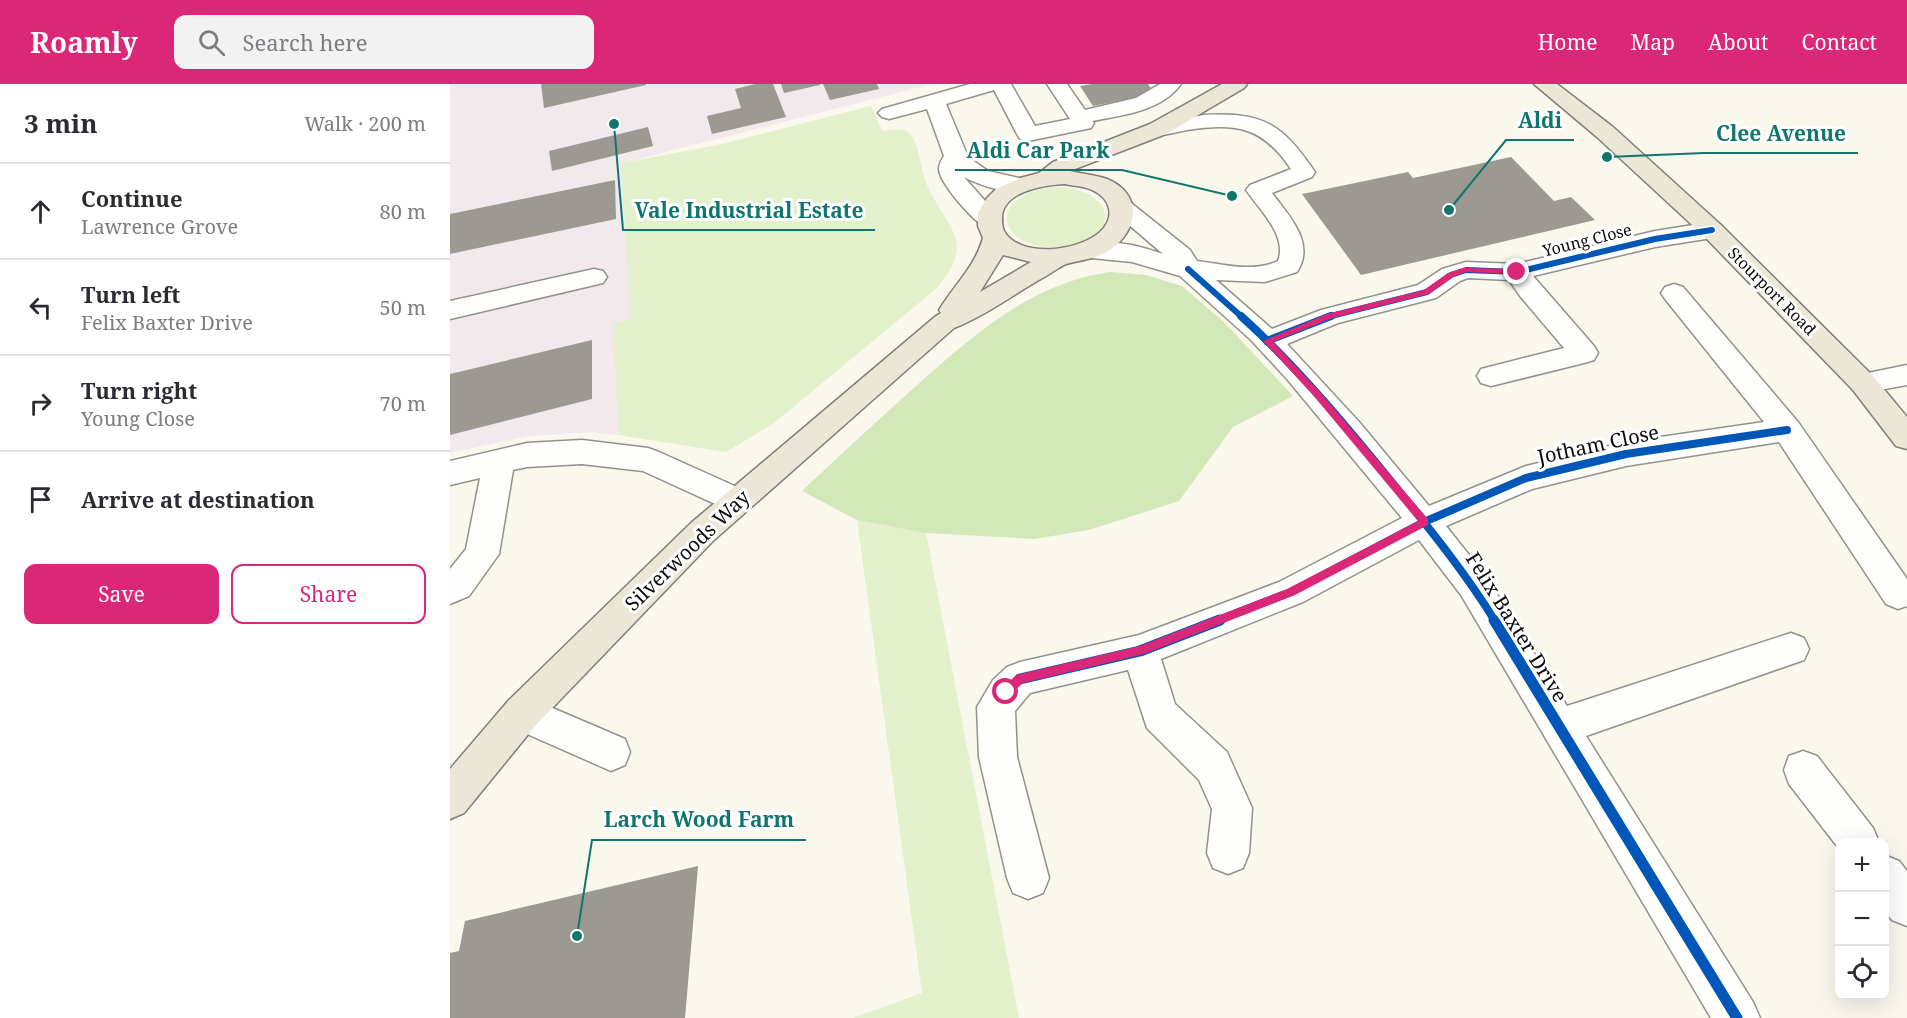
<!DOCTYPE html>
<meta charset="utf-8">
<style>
:root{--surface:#fff;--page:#f2f2f3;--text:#2b2b33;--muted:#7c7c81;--line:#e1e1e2;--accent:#db2777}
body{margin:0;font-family:"Noto Serif",serif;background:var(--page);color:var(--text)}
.controls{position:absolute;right:18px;bottom:18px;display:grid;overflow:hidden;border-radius:12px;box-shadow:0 6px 24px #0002}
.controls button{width:54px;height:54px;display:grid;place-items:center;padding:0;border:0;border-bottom:2px solid var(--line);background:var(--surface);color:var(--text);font:30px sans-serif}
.stop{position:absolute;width:18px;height:18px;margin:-14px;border:4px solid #db2777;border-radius:50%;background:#fff}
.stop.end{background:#db2777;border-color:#fff;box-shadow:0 2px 6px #0008}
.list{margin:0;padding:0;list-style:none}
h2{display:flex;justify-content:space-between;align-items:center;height:78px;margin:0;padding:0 24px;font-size:26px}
h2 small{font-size:20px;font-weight:400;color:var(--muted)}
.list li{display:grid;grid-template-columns:39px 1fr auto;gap:18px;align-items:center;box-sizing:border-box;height:96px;padding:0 24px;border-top:2px solid var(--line)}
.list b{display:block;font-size:22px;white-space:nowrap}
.list p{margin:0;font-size:20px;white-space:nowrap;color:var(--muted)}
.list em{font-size:20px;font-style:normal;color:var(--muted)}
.actions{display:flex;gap:12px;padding:18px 24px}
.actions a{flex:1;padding:14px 0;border:2px solid var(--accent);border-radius:12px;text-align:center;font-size:21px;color:var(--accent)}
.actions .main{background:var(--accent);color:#fff}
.icon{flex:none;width:33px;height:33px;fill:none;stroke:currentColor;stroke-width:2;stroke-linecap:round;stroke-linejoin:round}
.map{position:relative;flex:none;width:1457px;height:934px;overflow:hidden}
header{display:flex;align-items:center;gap:36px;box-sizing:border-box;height:84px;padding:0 30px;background:var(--accent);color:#fff}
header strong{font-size:28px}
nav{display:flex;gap:33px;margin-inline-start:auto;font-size:21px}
.search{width:420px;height:54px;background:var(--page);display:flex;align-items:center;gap:15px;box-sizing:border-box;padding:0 21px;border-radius:12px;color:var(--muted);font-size:22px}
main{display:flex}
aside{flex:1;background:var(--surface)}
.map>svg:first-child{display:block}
.industrial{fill:#f1e9eb}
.green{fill:#e2f0cb}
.forest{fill:#d2e8b9}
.building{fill:#9c9993}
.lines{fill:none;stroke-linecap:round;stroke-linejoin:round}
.minor-casing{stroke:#92918c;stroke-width:3}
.major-casing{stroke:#7f7e7a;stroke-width:3}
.minor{fill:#fefefc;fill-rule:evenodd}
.major{fill:#ece6d6;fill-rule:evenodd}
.cycleway-far2-casing{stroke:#fff;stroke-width:9}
.cycleway-far1-casing{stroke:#fff;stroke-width:12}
.cycleway-casing{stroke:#fff;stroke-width:15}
.cycleway-far2{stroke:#0057b8;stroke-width:6}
.cycleway-far1{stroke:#0057b8;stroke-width:8}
.cycleway{stroke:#0057b8;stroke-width:11}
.route{fill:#db2777}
.labels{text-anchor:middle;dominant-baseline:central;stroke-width:6;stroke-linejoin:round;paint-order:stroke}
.far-street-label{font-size:16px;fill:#0a0a0a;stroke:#fff}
.street-label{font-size:20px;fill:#0a0a0a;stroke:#fff}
.leader{fill:none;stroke:#0f766e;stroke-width:2}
.callout-dot{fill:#0f766e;stroke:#fff;stroke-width:2}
.callout-label{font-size:21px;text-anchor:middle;font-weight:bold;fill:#0f766e;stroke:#fff;stroke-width:6;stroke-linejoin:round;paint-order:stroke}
</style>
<header>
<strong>Roamly</strong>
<div class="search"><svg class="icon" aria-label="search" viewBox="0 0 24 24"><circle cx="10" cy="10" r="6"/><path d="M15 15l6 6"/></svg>Search here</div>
<nav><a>Home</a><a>Map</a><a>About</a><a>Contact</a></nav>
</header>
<main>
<aside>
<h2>3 min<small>Walk · 200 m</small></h2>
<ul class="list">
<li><svg class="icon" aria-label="ahead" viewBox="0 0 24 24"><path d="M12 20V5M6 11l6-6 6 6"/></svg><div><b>Continue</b><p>Lawrence Grove</p></div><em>80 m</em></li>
<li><svg class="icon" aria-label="left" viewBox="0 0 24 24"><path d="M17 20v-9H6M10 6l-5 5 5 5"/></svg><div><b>Turn left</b><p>Felix Baxter Drive</p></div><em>50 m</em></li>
<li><svg class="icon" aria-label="right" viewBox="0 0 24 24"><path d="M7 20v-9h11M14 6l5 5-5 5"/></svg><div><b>Turn right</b><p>Young Close</p></div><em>70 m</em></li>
<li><svg class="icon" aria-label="arrive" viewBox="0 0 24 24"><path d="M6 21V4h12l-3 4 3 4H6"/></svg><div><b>Arrive at destination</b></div></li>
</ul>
<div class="actions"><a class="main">Save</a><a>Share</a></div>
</aside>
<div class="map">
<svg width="1457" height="934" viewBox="0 0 1457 934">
<rect width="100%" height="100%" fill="#faf7ed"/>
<!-- industrial -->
<path class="industrial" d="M0,0h482l-309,79 7,156 -17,4 5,112 -24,-3 -66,4 -78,17z"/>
<!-- green -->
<g class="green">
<path d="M421,22l11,25c8,-1 20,-4 27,2 10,8 12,40 18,52 20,45 50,54 10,103l-163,135 -48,29 -108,-17 -5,-112 17,-4 -8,-156 96,-18z"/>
<path d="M603,103c55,-2 75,45 17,58 -66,14 -93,-48 -17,-58z"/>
<path d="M407,436l69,13 93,485h-166l69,-25z"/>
</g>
<!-- forest -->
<path class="forest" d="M660,188l36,3 36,11 43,37 68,73 -60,31 -54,74 -90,29 -55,9 -108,-6 -69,-13 -55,-29c38,-36 76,-71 114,-105 58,-51 115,-103 194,-114z"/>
<!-- building -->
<g class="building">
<path d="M91,0h105v1l-102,23z"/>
<path d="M305,0h18l13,33 -74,17 -5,-18 34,-8 -6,-19z"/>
<path d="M331,0h39v1l-36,8z"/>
<path d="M373,0h54l2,5 -49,11z"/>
<path d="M642,0h56l7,10 -62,12 -13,-20z"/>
<path d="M198,43l5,19 -101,25 -3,-20z"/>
<path d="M1061,73l43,44 17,-4 24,23 -234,55 -59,-81 106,-22 5,6z"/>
<path d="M165,96l1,39 -166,35v-40z"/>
<path d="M142,256v59l-142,36v-61z"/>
<path d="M248,782l-13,152h-235v-65l9,-2 6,-30z"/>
</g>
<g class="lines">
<!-- minor casing -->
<g class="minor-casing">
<g id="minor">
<path d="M520,0h41l24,42 35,-7 -23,-35h20l18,26 51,-12 24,-14h21c-19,27 -58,31 -89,37l2,2 -3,5 -63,13 -8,-2 -3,-5 -23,-44 -48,14 22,53 20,14 40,9 4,5 -4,5c-19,5 -47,-4 -64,-13l38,43 -3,5c-7,2 -13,3 -18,-1 -11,-7 -42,-42 -42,-55 0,-5 3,-10 5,-13l-17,-47 -38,10 -7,-2 -4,-4 4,-4z"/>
<path d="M754,31c60,-3 78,9 111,57l-3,5 -40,16c17,23 44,50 25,79l-32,10 -49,-2 56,49 49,-19 97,-25 24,-16 24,-7 51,2 138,-33 57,-9 9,3 3,5 -3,5 -9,3 -57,9 -122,29 61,70 4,7 -4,7 -10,3 -93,23 -10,-3 -4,-7 4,-7 83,-21 -44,-52 -11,-16 -41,-2 -8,3 -24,17 -98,25 -51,21 73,79 69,83 97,-40 100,-24 138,-20 -99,-123 -4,-6 4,-6 9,-3 9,3 115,135 109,157v27l-9,3 -12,-5 -107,-162 -153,24 -94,23 -86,37 39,49 82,131 224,-73 13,5 5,11 -5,11 -218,76 167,266 7,16h-49l-250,-423 -42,-55 -116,62 -142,57 14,45 52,48 25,56 -3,45 -6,15 -15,6 -15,-6 -6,-15 5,-44 -13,-29 -52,-52 -19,-58 -98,23 -15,18 2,46 32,121 -6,15 -15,6 -15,-6 -6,-15 -28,-121 -2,-50 16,-27 14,-13 13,-5 119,-27 140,-53 123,-64 -115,-139 -36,-39 -71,-64 -48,-14 -51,-5 -3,-6 3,-6c27,-7 57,0 82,9l-48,-41 -4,-5 4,-5 8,-2 8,2 59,47 7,11c26,3 55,12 81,0 10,-25 -19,-52 -32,-71l4,-5 41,-16c-29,-43 -55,-46 -104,-39 -12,2 -25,7 -37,4l-3,-5 3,-5z"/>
<path d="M144,185l9,2 4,6 -4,6 -153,36v-18z"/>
<path d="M1457,281v20l-44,8 -10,-3 -4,-7 4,-7z"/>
<path d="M132,356l66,8 11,4 89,40 5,9 -5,9 -11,4 -94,-43 -61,-7 -55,3 -14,3 -14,84 -30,42 -19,8v-35l16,-20 14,-71 -30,7v-24l77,-18z"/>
<path d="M72,611l103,44 5,13 -5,13 -14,6 -102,-45 -6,-13 6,-13z"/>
<path d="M1353,667l14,5 56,72 6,14h-39v8l-51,-66 -5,-14 5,-14z"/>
<path d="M1434,771l15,6 8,10v55l-15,-6 -8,-10z"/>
</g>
</g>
<!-- major casing -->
<g class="major-casing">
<g id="major">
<path d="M772,0h25l-3,4 -78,46 -96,37c12,3 26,4 37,8 36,15 32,51 3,71 -14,9 -29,10 -44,14 -7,3 -13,8 -20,12 -31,17 -59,39 -92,52l-241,213 -178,185 -71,87 -14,6v-50l59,-69 182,-177 245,-207 5,-3 -2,-3c15,-25 36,-43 44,-72l-5,-12v-13l9,-15 9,-9 24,-11 19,-5 14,-11 97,-38zM615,100c8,2 19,2 27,6 20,9 23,28 8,42 -21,19 -80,27 -96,-1 -2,-4 -2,-9 -2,-13 0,-27 43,-33 63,-34zM553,171l28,7 -51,30z"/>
<path d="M1084,0h23l56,43 108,98 152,151 34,41v32l-11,-3 -43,-56 -150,-155 -106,-98z"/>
</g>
</g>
<!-- minor -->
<use href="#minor" class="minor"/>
<!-- major -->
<use href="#major" class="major"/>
<!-- cycleway-far2 casing -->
<g class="cycleway-far2-casing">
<g id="cycleway-far2">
<path d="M738,185l54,48"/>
<path d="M877,233l100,-25 24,-17 15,-5 51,2 138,-33 57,-9"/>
</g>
</g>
<!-- cycleway-far1 casing -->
<g class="cycleway-far1-casing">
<g id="cycleway-far1">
<path d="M791,232c53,48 99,103 145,159 38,47 77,94 109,146"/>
<path d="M817,257l64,-25"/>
<path d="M766,537l75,-29 133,-70 102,-44 100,-24 161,-24"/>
</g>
</g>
<!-- cycleway casing -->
<g class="cycleway-casing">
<g id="cycleway">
<path d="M1044,536l243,398"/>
<path d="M570,595l120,-28 80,-31"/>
</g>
</g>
<!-- cycleway-far2 -->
<use href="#cycleway-far2" class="cycleway-far2"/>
<!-- cycleway-far1 -->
<use href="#cycleway-far1" class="cycleway-far1"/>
<!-- cycleway -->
<use href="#cycleway" class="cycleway"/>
</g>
<!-- route -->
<path class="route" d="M1013,184l54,1 4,3 -4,2 -51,-2 -13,5 -24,17 -97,24 -59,24 46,49 109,128v6l-133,70 -151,59 -121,29 -14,13h-7v-7l14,-14 124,-29 147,-57 131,-68 -105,-126 -50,-54 64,-27 97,-24 24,-17z"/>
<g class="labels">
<!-- far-street labels -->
<g class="far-street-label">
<text transform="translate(1137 156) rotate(-14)">Young Close</text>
<text transform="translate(1322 207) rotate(45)">Stourport Road</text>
</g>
<!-- street labels -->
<g class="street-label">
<text transform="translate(1148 360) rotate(-12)">Jotham Close</text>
<text transform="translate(237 466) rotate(-44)">Silverwoods Way</text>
<text transform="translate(1067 543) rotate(58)">Felix Baxter Drive</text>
</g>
</g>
<!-- callouts -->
<path class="leader" d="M999 126L1056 56H1124M1157 73L1254 69H1408M782 112L672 86H505M164 40L173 146H425M127 852L142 756H356"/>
<g class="callout-dot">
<circle cx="999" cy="126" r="6"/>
<circle cx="1157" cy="73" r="6"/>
<circle cx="782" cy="112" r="6"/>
<circle cx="164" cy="40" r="6"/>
<circle cx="127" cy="852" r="6"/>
</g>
<g class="callout-label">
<text x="1090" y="44">Aldi</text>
<text x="1331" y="57">Clee Avenue</text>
<text x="588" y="74">Aldi Car Park</text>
<text x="299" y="134">Vale Industrial Estate</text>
<text x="249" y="743">Larch Wood Farm</text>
</g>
</svg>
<div class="controls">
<button>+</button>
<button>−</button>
<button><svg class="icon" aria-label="locate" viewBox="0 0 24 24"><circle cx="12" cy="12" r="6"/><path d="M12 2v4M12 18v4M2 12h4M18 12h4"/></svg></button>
</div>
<div class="stop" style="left:556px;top:608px"></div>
<div class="stop end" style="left:1067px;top:188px"></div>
</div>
</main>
